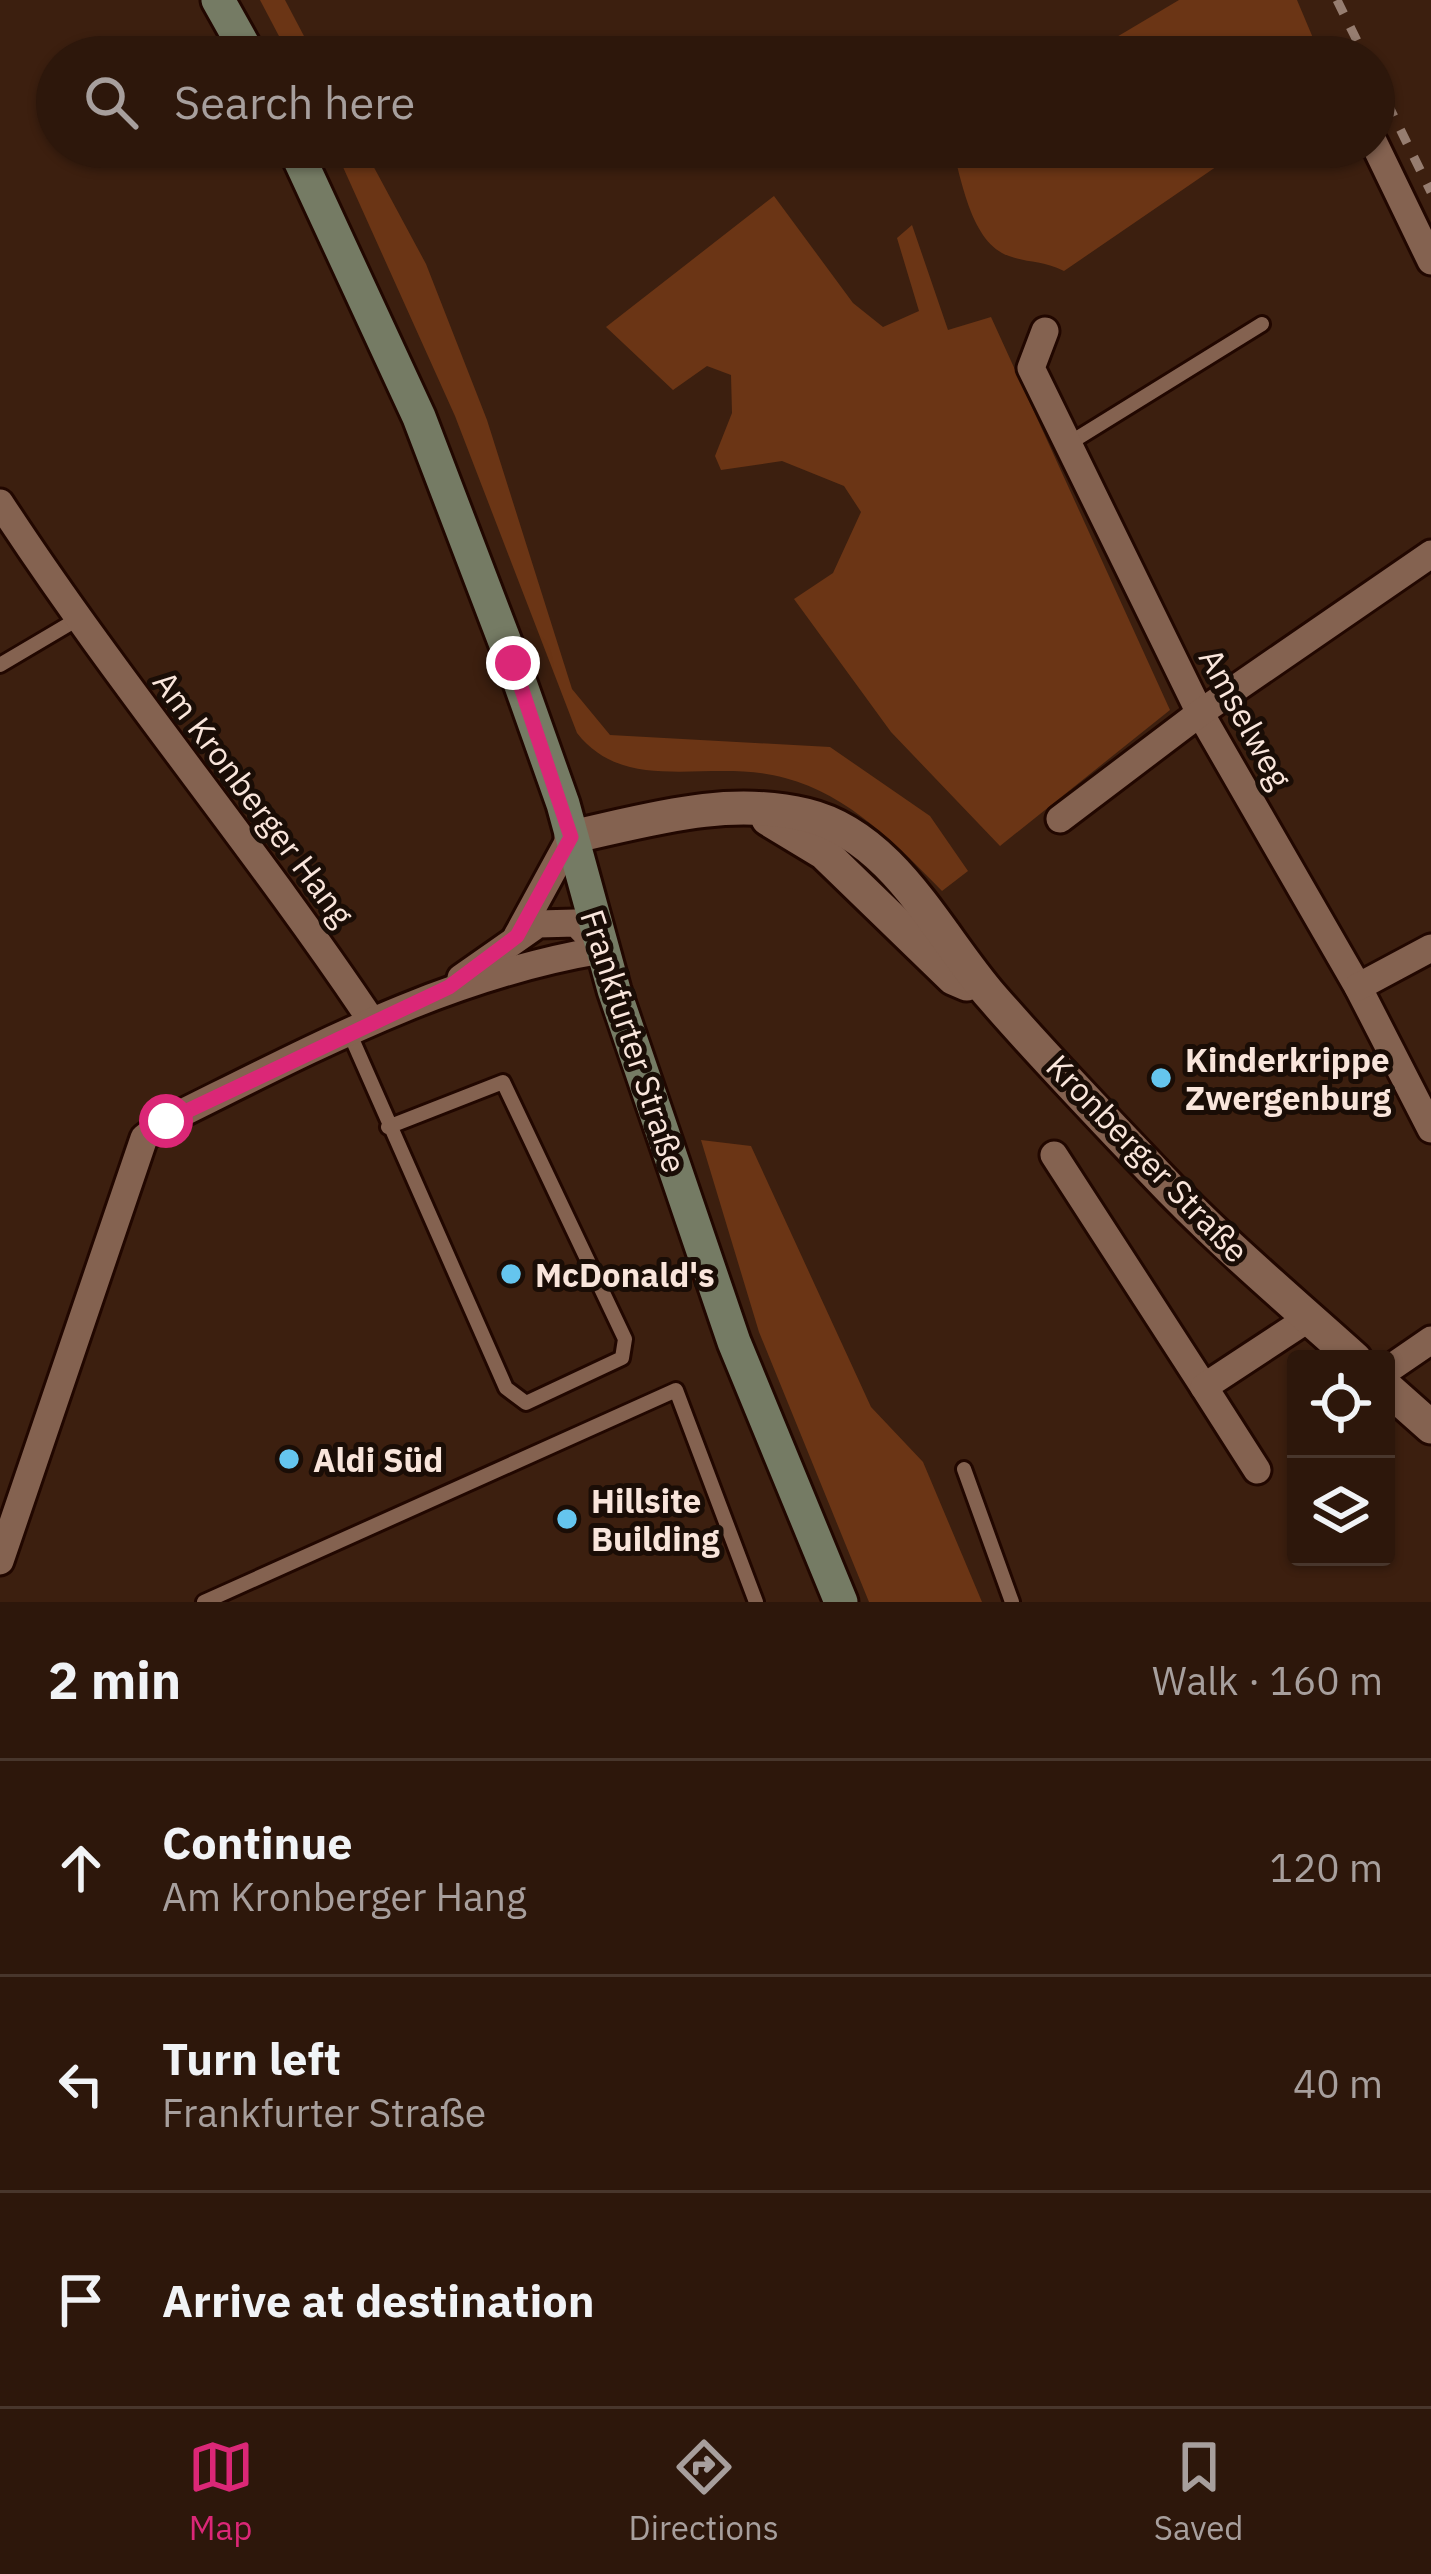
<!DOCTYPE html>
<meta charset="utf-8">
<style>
:root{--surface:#2d170b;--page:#352014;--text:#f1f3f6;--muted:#a79f9d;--line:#48362c;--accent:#db2777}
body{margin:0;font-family:"IBM Plex Sans",sans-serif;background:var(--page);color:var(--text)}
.controls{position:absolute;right:36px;bottom:36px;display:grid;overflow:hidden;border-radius:12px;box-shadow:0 3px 9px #0004}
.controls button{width:108px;height:108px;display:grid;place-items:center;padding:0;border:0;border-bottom:3px solid var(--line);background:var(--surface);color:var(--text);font:60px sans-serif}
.stop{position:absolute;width:36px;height:36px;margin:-27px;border:9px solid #db2777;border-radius:50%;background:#fff}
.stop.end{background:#db2777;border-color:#fff;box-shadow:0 3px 12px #0008}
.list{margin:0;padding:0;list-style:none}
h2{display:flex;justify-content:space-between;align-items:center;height:156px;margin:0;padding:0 48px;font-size:51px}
h2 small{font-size:39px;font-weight:400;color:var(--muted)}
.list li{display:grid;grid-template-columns:78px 1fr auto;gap:36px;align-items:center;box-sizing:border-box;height:216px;padding:0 48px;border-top:3px solid var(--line)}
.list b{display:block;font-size:45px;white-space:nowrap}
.list p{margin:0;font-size:39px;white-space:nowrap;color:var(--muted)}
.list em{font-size:39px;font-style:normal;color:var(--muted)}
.icon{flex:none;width:66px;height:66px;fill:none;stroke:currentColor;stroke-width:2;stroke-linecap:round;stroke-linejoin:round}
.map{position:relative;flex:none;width:1431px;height:1602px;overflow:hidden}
.search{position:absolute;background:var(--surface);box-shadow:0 3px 9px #0004;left:36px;right:36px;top:36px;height:132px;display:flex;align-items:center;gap:30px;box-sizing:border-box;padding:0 42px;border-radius:66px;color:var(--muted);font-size:45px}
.sheet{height:804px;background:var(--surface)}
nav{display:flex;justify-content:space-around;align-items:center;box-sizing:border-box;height:168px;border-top:3px solid var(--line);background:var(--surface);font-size:33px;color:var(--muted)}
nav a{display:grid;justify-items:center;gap:6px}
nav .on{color:var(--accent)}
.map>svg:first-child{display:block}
.green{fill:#6b3515}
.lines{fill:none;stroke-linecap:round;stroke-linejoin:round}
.service-casing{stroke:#210700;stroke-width:20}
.minor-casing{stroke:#210700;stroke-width:33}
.tertiary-casing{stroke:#210700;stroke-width:39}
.secondary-casing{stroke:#210700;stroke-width:39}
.service{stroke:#846250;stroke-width:14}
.minor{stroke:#846250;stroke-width:27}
.tertiary{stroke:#846250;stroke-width:33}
.secondary{stroke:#757b64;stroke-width:33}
.rail{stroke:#967d70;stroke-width:9;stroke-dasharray:15 15;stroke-linecap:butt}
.route{stroke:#db2777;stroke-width:15}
.poi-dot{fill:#65c5ee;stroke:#1a0d06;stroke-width:4.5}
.labels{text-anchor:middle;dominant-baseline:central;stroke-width:10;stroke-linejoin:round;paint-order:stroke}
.street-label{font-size:33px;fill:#f9e5db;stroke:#1a0d06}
.poi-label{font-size:33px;font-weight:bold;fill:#f9e5db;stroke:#1a0d06;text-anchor:start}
</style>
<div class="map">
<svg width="1431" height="1602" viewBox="0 0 1431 1602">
<rect width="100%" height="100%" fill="#3c1f0f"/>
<!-- green -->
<g class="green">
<path d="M260,0h25l30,57h-25z"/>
<path d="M1179,0h118l24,57h-238z"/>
<path d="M334,147h29l63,117 61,156 85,269 38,46 220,12 100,69 38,55 -26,20c-45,-46 -93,-96 -157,-113 -74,-21 -158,19 -208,-45l-122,-317z"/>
<path d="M952,147h293l-181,124c-23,-11 -37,-8 -55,-15 -38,-13 -47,-76 -57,-109z"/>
<path d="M774,196l79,107 30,24 36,-16 -22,-73 15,-13 36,105 43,-13 179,393 -170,136 -109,-114 -97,-133 39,-26 28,-61 -17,-26 -62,-25 -61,9 -6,-14 17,-43 -1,-38 -24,-9 -34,24 -67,-63z"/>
<path d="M701,1140l50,6 120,261 52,55 59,140h-113l-110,-270z"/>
</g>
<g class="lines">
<!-- service casing -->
<g class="service-casing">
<g id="service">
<path d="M1068,444l194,-120"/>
<path d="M0,665l76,-45"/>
<path d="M349,1032l157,356 20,15 96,-45 3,-19 -122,-257 -115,45"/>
<path d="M964,1469l48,133"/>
<path d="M204,1602l472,-212 80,212"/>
</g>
</g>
<!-- minor casing -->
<g class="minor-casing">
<g id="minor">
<path d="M1374,143l57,118"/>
<path d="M1045,331l-14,37 169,345 158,274 73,142"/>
<path d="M0,503c116,178 253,341 371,517"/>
<path d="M1060,819l140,-106 231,-159"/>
<path d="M517,936l54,-99"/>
<path d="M461,978l77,-54 38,-1 26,27"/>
<path d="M1358,987l73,-39"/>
<path d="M1054,1155l150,232"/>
<path d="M1386,1371l45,-31"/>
<path d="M1257,1470l-53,-83 105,-69"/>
<path d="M0,1561l144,-423 22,-17c142,-70 278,-145 436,-171"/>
</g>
</g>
<!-- tertiary casing -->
<g class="tertiary-casing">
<g id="tertiary">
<path d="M768,819l56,34 129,125 14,6"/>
<path d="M571,837c78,-17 155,-41 235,-22 87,21 132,120 186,182 52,60 107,117 162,175 62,66 133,126 201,187"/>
<path d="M1386,1387l45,40"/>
</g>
</g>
<!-- secondary casing -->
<g class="secondary-casing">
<g id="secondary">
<path d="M218,0l32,57"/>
<path d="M294,147l125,270 94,246 50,141 51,186 120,352 107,260"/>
</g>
</g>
<!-- service -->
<use href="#service" class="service"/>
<!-- minor -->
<use href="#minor" class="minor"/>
<!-- tertiary -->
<use href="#tertiary" class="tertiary"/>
<!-- secondary -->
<use href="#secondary" class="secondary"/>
<!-- rail -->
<g class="rail">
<path d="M1337,0l28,57"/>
<path d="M1374,76l57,116"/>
</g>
</g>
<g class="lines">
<!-- route -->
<path class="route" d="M166,1121l283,-134 68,-51 54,-99 -58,-174"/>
</g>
<!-- markers -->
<g class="poi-dot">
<circle cx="1161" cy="1078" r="12"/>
<circle cx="511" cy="1274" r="12"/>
<circle cx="289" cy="1459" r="12"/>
<circle cx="567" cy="1519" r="12"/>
</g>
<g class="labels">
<!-- street labels -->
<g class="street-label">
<text transform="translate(1246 718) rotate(61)">Amselweg</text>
<text transform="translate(254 798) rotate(53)">Am Kronberger Hang</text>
<text transform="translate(634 1041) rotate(72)">Frankfurter Straße</text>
<text transform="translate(1148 1158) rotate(46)">Kronberger Straße</text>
</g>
<!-- poi labels -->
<g class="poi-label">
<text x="1185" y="1059">Kinderkrippe<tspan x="1185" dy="38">Zwergenburg</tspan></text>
<text x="535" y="1274">McDonald's</text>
<text x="313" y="1459">Aldi Süd</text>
<text x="591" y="1500">Hillsite<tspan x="591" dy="38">Building</tspan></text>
</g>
</g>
</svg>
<div class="controls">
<button><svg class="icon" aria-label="locate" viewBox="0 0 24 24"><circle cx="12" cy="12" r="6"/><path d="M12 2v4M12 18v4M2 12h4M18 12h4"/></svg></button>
<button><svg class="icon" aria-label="layers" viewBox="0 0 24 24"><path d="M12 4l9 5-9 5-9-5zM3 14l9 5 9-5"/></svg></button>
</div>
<div class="stop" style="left:166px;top:1121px"></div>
<div class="stop end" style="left:513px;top:663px"></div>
<div class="search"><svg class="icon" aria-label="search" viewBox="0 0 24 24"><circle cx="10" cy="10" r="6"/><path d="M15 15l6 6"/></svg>Search here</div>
</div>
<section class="sheet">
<h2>2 min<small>Walk · 160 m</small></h2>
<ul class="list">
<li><svg class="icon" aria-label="ahead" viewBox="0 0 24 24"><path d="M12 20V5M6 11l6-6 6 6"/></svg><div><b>Continue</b><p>Am Kronberger Hang</p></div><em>120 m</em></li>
<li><svg class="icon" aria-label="left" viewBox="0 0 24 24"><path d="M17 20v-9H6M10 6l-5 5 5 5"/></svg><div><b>Turn left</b><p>Frankfurter Straße</p></div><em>40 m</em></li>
<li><svg class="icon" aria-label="arrive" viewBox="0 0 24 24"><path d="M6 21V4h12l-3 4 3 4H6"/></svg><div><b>Arrive at destination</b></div></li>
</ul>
</section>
<nav>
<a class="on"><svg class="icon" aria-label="map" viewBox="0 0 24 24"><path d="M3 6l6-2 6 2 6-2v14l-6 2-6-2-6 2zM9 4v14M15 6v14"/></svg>Map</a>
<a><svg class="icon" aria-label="directions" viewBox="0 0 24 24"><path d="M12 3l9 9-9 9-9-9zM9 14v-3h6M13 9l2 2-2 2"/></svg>Directions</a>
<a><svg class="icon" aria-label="saved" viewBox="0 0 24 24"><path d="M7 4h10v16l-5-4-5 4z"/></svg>Saved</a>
</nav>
